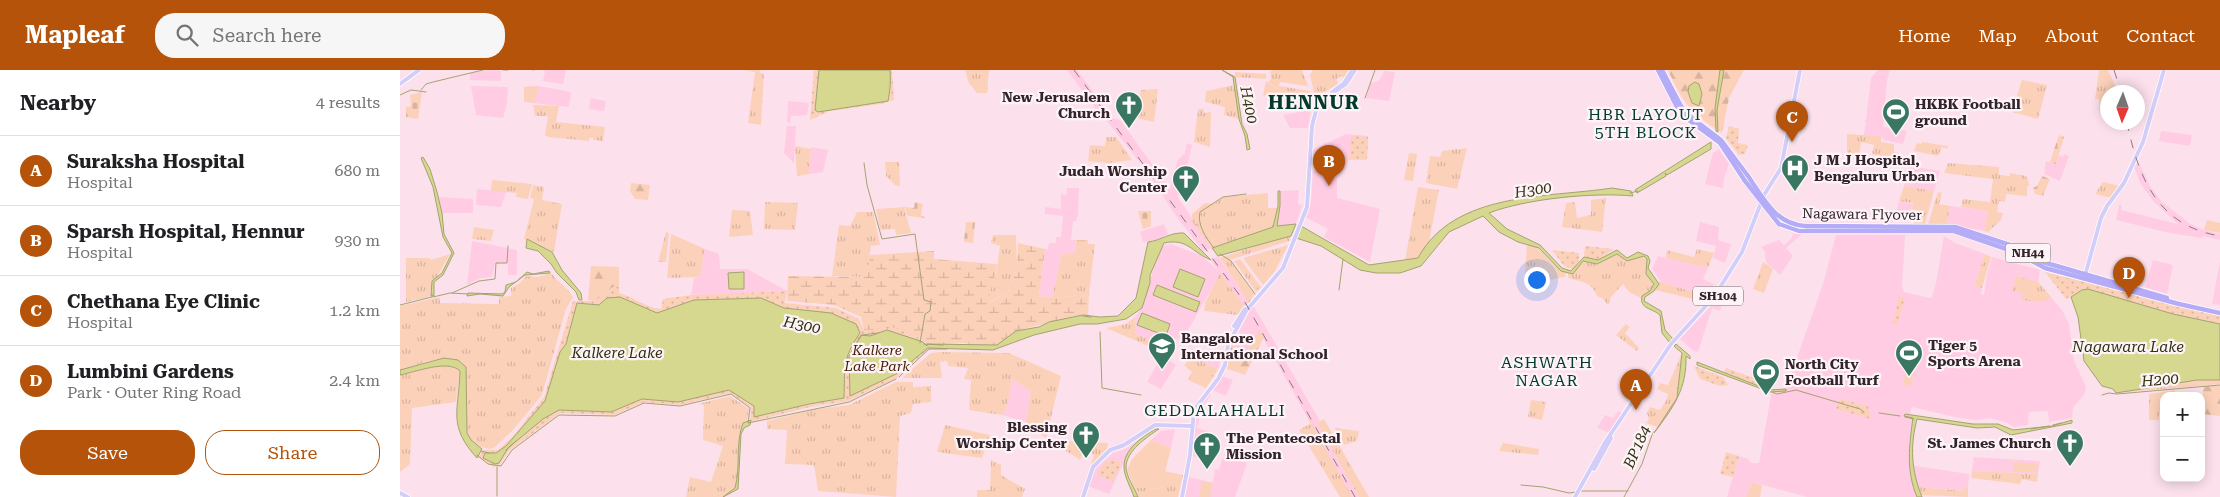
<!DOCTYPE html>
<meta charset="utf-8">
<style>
:root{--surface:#fff;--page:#f6f6f6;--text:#202124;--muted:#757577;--line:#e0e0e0;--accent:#b45309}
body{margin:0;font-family:"Roboto Serif",serif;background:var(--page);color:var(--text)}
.controls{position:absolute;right:15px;bottom:15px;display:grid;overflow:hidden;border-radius:10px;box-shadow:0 2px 12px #0003}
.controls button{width:45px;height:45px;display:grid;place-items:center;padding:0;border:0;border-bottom:1px solid var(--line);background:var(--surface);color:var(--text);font:25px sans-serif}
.compass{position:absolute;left:1700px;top:15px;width:45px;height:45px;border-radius:50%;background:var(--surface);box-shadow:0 2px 12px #0003;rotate:182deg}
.you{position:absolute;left:1136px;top:209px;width:18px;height:18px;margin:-12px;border:4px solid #fff;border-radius:50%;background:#1a73e8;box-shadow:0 0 0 8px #1a73e833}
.badge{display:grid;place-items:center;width:32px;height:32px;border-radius:50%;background:var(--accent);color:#fff;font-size:16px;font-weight:700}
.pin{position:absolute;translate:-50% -41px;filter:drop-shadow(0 1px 2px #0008)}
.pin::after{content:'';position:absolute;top:26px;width:18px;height:15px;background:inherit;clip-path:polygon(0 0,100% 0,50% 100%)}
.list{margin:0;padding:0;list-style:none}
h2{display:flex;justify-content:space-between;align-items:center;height:65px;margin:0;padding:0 20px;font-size:21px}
h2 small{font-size:16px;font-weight:400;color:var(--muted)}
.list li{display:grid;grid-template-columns:32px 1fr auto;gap:15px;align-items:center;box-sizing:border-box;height:70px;padding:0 20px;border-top:1px solid var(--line)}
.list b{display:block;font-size:19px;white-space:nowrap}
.list p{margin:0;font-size:16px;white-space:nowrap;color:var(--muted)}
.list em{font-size:16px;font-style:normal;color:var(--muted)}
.actions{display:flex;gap:10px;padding:15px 20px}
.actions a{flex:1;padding:11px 0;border:1px solid var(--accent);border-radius:20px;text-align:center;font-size:18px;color:var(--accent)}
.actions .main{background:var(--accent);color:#fff}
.icon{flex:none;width:28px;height:28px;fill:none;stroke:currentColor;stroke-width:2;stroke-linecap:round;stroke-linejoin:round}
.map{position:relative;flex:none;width:1820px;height:427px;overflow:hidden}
header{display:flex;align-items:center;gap:30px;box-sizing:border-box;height:70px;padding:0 25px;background:var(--accent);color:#fff}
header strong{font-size:24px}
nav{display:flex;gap:28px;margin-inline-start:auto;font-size:18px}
.search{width:350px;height:45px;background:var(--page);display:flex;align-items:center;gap:12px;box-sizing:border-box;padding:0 18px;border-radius:20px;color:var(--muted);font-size:19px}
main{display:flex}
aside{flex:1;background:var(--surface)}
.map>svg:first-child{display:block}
.built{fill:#ffcce3}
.grass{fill:url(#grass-tufts)}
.forest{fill:url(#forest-firs)}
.wetland{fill:url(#wetland-marsh)}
.cemetery{fill:url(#cemetery-stones)}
.park{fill:url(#park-dots);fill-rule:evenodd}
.pitch{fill:#fcd1ba}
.water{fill:#d6d88f;stroke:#a5a271}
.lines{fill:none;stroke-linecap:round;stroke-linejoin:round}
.stream{stroke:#a5a271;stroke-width:1}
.major-casing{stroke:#fff;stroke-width:5.5}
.highway-casing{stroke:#fff;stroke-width:6}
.major{stroke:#d3cdfa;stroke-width:4}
.highway{stroke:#b5acf7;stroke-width:4.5}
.rail{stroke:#8e7982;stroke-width:1;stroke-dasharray:9 9;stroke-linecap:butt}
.highway-bridge-casing{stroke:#fff;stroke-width:6;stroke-linecap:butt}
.highway-bridge{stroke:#b5acf7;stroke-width:4.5}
.labels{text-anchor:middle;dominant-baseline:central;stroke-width:4.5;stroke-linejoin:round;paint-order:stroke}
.shield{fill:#fdf4f8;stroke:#706268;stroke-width:1}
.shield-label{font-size:12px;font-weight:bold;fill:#33232a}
.poi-label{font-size:14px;font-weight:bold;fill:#33232a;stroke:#fdf4f8;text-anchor:start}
.street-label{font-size:14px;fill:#33232a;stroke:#fdf4f8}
.park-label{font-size:14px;font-style:italic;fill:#451b00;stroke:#fdf4f8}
.water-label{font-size:15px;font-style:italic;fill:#313111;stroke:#fdf4f8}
.quarter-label{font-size:16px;letter-spacing:1px;fill:#023a2b;stroke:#fdf4f8}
.district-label{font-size:19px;font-weight:bold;letter-spacing:1px;fill:#023a2b;stroke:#fdf4f8}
</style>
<header>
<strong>Mapleaf</strong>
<div class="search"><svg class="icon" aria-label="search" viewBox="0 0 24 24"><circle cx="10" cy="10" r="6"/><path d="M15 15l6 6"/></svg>Search here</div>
<nav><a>Home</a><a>Map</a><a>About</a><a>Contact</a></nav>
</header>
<main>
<aside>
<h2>Nearby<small>4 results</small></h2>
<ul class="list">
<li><span class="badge">A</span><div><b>Suraksha Hospital</b><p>Hospital</p></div><em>680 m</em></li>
<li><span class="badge">B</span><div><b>Sparsh Hospital, Hennur</b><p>Hospital</p></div><em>930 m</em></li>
<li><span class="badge">C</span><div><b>Chethana Eye Clinic</b><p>Hospital</p></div><em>1.2 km</em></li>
<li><span class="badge">D</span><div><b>Lumbini Gardens</b><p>Park · Outer Ring Road</p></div><em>2.4 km</em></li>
</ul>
<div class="actions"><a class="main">Save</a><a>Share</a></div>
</aside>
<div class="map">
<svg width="1820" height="427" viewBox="0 0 1820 427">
<defs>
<pattern id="grass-tufts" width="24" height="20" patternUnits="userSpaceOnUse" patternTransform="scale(1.25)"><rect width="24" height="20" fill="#fcd1ba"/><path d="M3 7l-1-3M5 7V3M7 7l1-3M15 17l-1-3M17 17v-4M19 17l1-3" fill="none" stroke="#d8b3a0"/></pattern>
<pattern id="forest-firs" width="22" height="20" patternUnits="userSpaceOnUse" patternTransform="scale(1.25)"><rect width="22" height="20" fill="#fcd1ba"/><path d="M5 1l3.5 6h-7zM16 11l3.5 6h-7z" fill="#d8b3a0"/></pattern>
<pattern id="wetland-marsh" width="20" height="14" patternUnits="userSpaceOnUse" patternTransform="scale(1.25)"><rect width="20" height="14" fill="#fcd1ba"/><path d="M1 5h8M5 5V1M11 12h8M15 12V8" fill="none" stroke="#d8b3a0"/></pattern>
<pattern id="cemetery-stones" width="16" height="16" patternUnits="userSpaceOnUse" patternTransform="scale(1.25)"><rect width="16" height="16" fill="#fcd1ba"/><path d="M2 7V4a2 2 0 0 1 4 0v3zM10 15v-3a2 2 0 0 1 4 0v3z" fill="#d8b3a0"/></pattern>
<pattern id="park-dots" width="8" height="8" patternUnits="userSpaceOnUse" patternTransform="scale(1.25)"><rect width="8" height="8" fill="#fcd1ba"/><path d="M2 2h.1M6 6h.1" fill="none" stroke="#d8b3a0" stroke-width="1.8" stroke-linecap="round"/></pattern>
</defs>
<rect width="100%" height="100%" fill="#fce1ed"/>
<!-- built -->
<g class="built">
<path d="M89,0l12,1v10l-31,-1v-7z"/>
<path d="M141,0h25l-3,14 -20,-3 2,-10z"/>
<path d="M667,0h10l32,43h-10z"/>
<path d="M1478,0h12l-3,10 -3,32 3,1 -1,7h-2l-1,7 24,4 -4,13 -19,-4 -3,-4 -17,-1 2,-13h-4l4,-2 5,-42z"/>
<path d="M984,1l11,1 -6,29 -23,-3 4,-15 9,-2z"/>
<path d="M71,16l37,1 -1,16 -4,15 -27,-3z"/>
<path d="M139,16l32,6 -2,15 -45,-5v-15z"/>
<path d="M191,28l15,3 -2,10 -15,-2z"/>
<path d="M388,31l21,2 -2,12 -16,1 -1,7 -3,-1z"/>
<path d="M911,40l-3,18h-18l-7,-13z"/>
<path d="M703,46l17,4 50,69 7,-28 8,-8 2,-10 5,2 -11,51h-4l35,52 -9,3 -29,-38 -28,-43z"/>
<path d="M387,56h9l-2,37 -10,-10z"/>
<path d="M1761,61l31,4 -2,11 -31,-5z"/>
<path d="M946,64l22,2 -1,24h-19l-4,10 -32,-6 1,-14z"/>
<path d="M411,77l17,3 -5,22 -14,2z"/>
<path d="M1319,79l10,15 -5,14 -1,10 -18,-4 8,-31z"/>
<path d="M1664,84l5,2 -9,25 -16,-7 2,-13 10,3 3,-9 4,2z"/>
<path d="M1739,93l11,23 11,15 28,22 15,7 16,4v6l-17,-4 -1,2 -32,-5 -54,-13 3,-15h3l-1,5 57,14 -24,-22 -14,-19 -6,-17z"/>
<path d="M1510,96l30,5 -6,20 -30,-5z"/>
<path d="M913,100l24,4v24l43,11 -10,53 -46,-25 4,-8 -23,-12 6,-14z"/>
<path d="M667,118h12l-1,27 -2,6h-3l-2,19h5l-1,14 -13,1 -10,43 -13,-2 6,-47h3l1,-6h7v-6h5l2,-21 -18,-2v-7l16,2v-15l6,1z"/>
<path d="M77,119l29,3 -5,15 -25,-2z"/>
<path d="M899,120l-1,14 4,1 -6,19 -20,2 4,-20v-15z"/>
<path d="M39,127l34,2v14h-31z"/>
<path d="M1499,131l14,3 -6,17 -12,-5z"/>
<path d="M1550,136l38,5 -4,20 -37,-7z"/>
<path d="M1300,152l19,5 -1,13 13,4 -6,19 -12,-5 3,-12 -20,-5z"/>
<path d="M764,154l4,10 -13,7 -12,1 -3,-10z"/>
<path d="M1393,164h9l-16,14 7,8 -13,19 -14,-13 -1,-10 -4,-5 18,-7 5,5 7,-6z"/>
<path d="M1436,165h69l-3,52 2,5 26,6 2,-1 4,-14 8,-47 11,7 30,11 -11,32 8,2 -1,6 3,1 3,-20 5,-18 48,13 -2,12 24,28 7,14 5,37 12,26 -1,6 -12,15 -1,10 -23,4 -1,-11 -19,1 -1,13 -15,2 -5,-4 -18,-5 -13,2 -18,-2 -47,-11 -2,7 4,1 -5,31v19l60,9 -1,14h-4v3l-46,-4 -2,-3 -4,-1 5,14h-110l-55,-15 -6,15h-19l12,-41 9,3 3,4h8l13,-73 14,-1 37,-105z"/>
<path d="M72,171l45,9v25h-9v-12l-13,1 -3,13 -12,1 -13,7z"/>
<path d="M771,174l31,12 16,15 -7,-11 7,-4 31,47 -4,4 -25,-33 -32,56 -11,10 -9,-4 -8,9 -24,-11 -1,-17 7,-9 18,-61z"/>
<path d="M305,179l14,5 1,15h27l40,22 -96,4 3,-17 6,-1z"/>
<path d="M1258,186l50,12 -5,11 11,5 -17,20 -4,-5 4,-6 -36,-11 -9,-13z"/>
<path d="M1753,190l20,5 -6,29 -22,-7z"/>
<path d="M1820,191v44l-8,-1z"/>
<path d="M1315,232l7,3 -2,6 -8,-3 -14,44 -4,-1 -14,-12z"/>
<path d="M853,235l67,116 -3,2 42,74h-7l-93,-166 -13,23 -14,-9z"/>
<path d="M806,284l16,1 -4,14 -16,-7z"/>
<path d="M762,286l14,9 -15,24 -14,-7z"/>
<path d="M822,306l11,4 -7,16 -14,-6 6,-6z"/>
<path d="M612,309l19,12 -5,31 -24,-7 6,-11z"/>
<path d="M809,323l2,2 -9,12 -5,21 12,4 -8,26 -9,-2 3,-45z"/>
<path d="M1218,341l6,3 -14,19 -13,-5 8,-13 8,3z"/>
<path d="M775,359l-4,19 -20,-8 10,-9z"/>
<path d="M744,366l-16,17 -19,41 -21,-8 6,-16 19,-17 12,-4z"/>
<path d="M827,387l20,6 -12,34h-50l4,-20 24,6 2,-14 4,1 3,-11z"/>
<path d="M1574,387l66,4 -2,13 -66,-3z"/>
</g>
<!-- grass -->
<g class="grass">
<path d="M343,0h17v3h4l-3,52 -13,-2 7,-51z"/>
<path d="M565,0h24l-2,23h-10l-8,-10z"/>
<path d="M873,0h29l6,16 -28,-4 -1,4 31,5 2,6 -16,3 -28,-18 3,-3 -1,-8z"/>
<path d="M913,0h36l-4,8 -5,-2 -4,4 3,4 -24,13 -5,-22z"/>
<path d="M1699,0h9l10,22h-10l-1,21 -8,-2v-12h-4z"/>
<path d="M835,2l31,2v5l-31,-2z"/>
<path d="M1622,10l25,5 -9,34 -26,-7z"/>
<path d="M834,15l5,34 -15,-4 1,-8 -20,-5 1,-11z"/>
<path d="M758,19l-4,33 -18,-4 5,-28z"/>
<path d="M133,35l26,1 -3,16 49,5 -2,14 -10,-1v-2h-4v3l-41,-4 -3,-2 3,-19h-13z"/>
<path d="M798,39h6v4l7,-1 -1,35 -16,-5z"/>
<path d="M1447,64l34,2v6l13,2v8l5,1 -1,7 -26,-6 2,-9 -13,-3 -2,17 -12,-2z"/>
<path d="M706,67h10l16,23 -22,3 -22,-2 2,-16 15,1z"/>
<path d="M1522,72l26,4 -1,3 -5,-2 -4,9 -24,-5 3,-8 4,1z"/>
<path d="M395,76l16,3 -2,25 -12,2z"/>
<path d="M1067,78l-10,41 -31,-6 4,-27 10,1 2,-6z"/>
<path d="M1009,83l8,1 -4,27 -9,-1z"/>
<path d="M485,92h14l1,24 -5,-1 -9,-9z"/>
<path d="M1548,93l51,4v8l11,1v-3l16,3 4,10h-3v10l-21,-2 -1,8 -6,-1 -2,11 6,1 -2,7 -13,12 -4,-1 4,-20 -27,-4 2,-8 27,3 3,-23 -49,-6z"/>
<path d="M92,110l40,4 -4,15 -12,-2 1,-4 -26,-2z"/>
<path d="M1703,112l17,4 -9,12 -16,-4z"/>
<path d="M133,115l11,2 -2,13 20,4 -8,48 -30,-13 10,-40 -4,-1z"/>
<path d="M1504,116l30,5 -9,33h-11l5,-13 -7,-2 1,-6 -14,-2z"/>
<path d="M1018,117l21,3 -10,52 -11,16 -13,3z"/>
<path d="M1538,122l4,1 -3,11 11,2 -3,18h-19z"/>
<path d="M868,123v15h10l-5,19 -61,21 -10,-13 -2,-21 23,-17z"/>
<path d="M1206,128l-4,34 -40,-5 4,-24 9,-1 2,16 14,-3v-15z"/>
<path d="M365,132l33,1 -3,27 -31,-1z"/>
<path d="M504,137l7,26 -15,2 -1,-6 -15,1 -4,-21z"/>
<path d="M332,140l18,1 3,24 -24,2z"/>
<path d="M457,142h16l7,33 -9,1 -4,31 -35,-1 7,-51 11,1z"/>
<path d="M74,157l20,3 -3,11 -19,-2z"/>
<path d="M266,162l3,1 -3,29h-8z"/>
<path d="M271,164l34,15 -5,28 -33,1z"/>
<path d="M593,165h23l1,30 -8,27 -20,10 2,-18 5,-10 4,-28 -9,-3z"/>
<path d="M888,165l3,1 -2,5 -59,19 24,34 -5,9 -29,-45z"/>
<path d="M676,170h12v4h7l-6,50 -37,4 10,-44h13z"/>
<path d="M1127,174c18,3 23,24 39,28l-1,5c-8,0 -15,5 -22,4v-4l-18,-1z"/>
<path d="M888,175l-13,26 -12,14 -20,-27z"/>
<path d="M1297,179l17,4 -6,15 -42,-10 1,-8 27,7z"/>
<path d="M50,184l-14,25 -4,1 -2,17 -24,5v-44h24l1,2z"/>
<path d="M1217,184l8,6 19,-4 3,3 -1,10 8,15 -4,7 -9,7 -12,-6 -6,-8 -12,13 -3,8 -6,-7 -5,-2c-5,-14 -15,-14 -29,-18v-5l6,1 9,-13 14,3z"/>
<path d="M1585,184l6,3 -9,31 -8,-2z"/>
<path d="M840,189l21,28 -5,5 -22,-31z"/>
<path d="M1363,192l10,7 -9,24 -11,-4z"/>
<path d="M151,203c7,9 16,14 22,24l-7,12 -24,86 -30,36 -17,16 -5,2 -9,-2 -10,-7 -4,-7 -1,-66c-20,-17 -44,-2 -66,3v-64l40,-9v6l59,1v-7l12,-1v-8l9,-5 6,-7 12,1z"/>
<path d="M820,203l25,34 -7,8 -34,-4 1,-8z"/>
<path d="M1616,206l22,6 13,15 -7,5 -23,-2 2,-7 -11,-2z"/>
<path d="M1258,212h3l36,11 -4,6 -38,-9z"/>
<path d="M735,247l1,17 33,15 -4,4 -59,-25 20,-4z"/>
<path d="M1226,254l4,3 -5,6 14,15 -2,3 -21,-16z"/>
<path d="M798,281l8,3 -4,8 16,7 -12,19 -18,-8 4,-8 -8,-7z"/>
<path d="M540,282l69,1 52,23 -15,62 22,8 1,-5 39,2 -1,6 -16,16 3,-10 -10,-4 -4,9 -34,-22 -20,-16 5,-31 -19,-12 -4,25 -6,11 -33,-5 2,-30 -7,-1 4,-11 -20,-2 -1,-5 -7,1 2,16h-40l29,-25z"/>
<path d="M1282,283l-5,45 -20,29 -11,-4 3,-4 -2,-6 3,-6 10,3 7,-11 1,-5 -11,-5 3,-6 8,2z"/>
<path d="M47,294l9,3 4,4 -4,31 -44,6 -2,56 -10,8v-97z"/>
<path d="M1797,310h23v4l-104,9z"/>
<path d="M496,312h17v5l18,-1v16l-18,2 -2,9 -11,3 -4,81 -78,-6 -4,-26 -29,-1 2,-34 -20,-1v-8l49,-12 33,-4z"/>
<path d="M1775,320v6h-11v18h-5v6h-10v-26z"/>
<path d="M330,326l19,13 -2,12 -4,2c-8,22 -2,43 -8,65l-12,9h-37l4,-20 21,5 12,-36 -20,-6 1,-35 -6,-1z"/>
<path d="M1131,330l15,2 -4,18 -14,-3z"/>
<path d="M905,341l47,86h-12l-41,-67 11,-6z"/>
<path d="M924,349l45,78h-10l-42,-74z"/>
<path d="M545,355l45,10 -8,23 -45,-6z"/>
<path d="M935,358l24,3 -2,10 -13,4z"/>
<path d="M1103,373l36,6 -1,6 -39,-4z"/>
<path d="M591,390l10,5v10l24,14 -3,8h-45v-7h13z"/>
<path d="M764,401l19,4 -5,22h-40l-4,-10 27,2z"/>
<path d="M1572,401l66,3 -1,8 -15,-3 -2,5 -49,-6z"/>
<path d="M1352,412l10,3 -2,12h-14z"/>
<path d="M1518,417l46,4v-3h4v9l-47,-2z"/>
</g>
<!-- forest -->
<g class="forest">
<path d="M1268,0h76l-15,28 -7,35c-32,-21 -38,-28 -54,-63z"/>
<path d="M231,113l19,2 -2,15 -13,-1 -5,-8z"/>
<path d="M191,196l28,1v20h-6l-18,14 -7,-1z"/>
<path d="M859,260l5,7 -19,38 -20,-7 7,-23 14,9z"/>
<path d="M1803,316h17v30l-18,-2z"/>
</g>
<!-- wetland -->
<g class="wetland">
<path d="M805,133l10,1 -15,10 2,21 -10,-14v-7z"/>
<path d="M618,173l27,6 -6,47 13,2 37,-4 -1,23 -12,-1 -60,15 -19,14 -7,1 -29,-3 -31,2 -17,-10 -31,-7 -9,3 -9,-1 -3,-13 -27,-12 -47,-4 1,-25 79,1 3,-22 64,-4v8l63,5c-1,13 -8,24 -7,38l19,-10 8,-27z"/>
</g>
<!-- cemetery -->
<g class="cemetery">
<path d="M22,22l-4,27 -12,-2v-10l5,-1 -1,-11z"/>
<path d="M1659,65l5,2 -8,27 -6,-2z"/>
<path d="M1642,106l8,3 -7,17 -8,-2 -2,-6 4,-2z"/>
<path d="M515,132l8,2 -2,11 4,3 -17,-2 -4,-9 10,1z"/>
<path d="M738,141h13v15l-8,3z"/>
<path d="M566,152h9l-2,21 -9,-1z"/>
</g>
<!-- park -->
<g class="park">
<path d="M414,0h78l2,30 -13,4 -51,7 -20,9z"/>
<path d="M1329,56l10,3 -1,14 10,2 -3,9 -6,1 -13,-17z"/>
<path d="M951,66l17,1 -1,22h-17z"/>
<path d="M1185,176l29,3 -16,11 -14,-3z"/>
<path d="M1152,180l27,3v8l-6,8 -9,-3z"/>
<path d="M1645,202l175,44v8l-47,-10 -89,-25 -18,10z"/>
<path d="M213,217h6v6c15,4 27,15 42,16l2,-10 28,-4 96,-4 -2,12 51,5 23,11 5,11c10,2 18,-5 28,-3 11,2 33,11 36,22l-33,30 -47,22 -38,6 -60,15 1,-14 -20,-15 -51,12 -36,-3 -30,13 -54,-2 -51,38 -10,15 -5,1 -16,-10 6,-7h14l16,-15 30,-38 29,-96h22zM207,228l50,15 37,-13 67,-2 23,10 47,5 29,20c-18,26 -15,35 -16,65l-35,6 -55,13v-11l-25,-17 -51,13 -36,-3 -31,13 -52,-2 -16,9 -35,29 -9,15 -14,-10h11l10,-7 39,-45 15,-49 6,-8 11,-41 22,2z"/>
<path d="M1499,226l6,2 -8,27 -4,-1z"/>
<path d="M1294,296l29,11 5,8 -8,1 -20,-7z"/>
<path d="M1326,298l36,13 -2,5 -36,-14z"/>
<path d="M1439,329l29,7 3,13 -35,-10z"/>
<path d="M1326,382l13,4 -6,21 -13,-3z"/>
<path d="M713,389l8,4 -8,19 -16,-8 9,-14 3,2z"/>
</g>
<!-- pitch -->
<g class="pitch">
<path d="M866,11l30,19 -17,9 1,-10 -17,-4z"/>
<path d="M138,16l-3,17 -11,-2v-14z"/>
<path d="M1807,150l13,3v10l-16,-3z"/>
<path d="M1509,284l9,3 -7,29 -8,-2z"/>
<path d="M751,370l20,8 -10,41 -27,-2 -7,-17 5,-11z"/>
<path d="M1614,392l24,2 -1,8 -24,-1z"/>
<path d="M802,411l11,2 -3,14h-11z"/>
</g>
<!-- water -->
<g class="water">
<path d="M419,0h71c1,11 0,21 -2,31l-70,11 -3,-2z"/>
<path d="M822,0l13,7 7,47 5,10 3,15 -3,1 -2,-14 -6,-17 -6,-42z"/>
<path d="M1320,0h4l-7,40 1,22 -2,-1 -1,-23z"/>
<path d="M1295,12l4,2 3,10 -3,12 -7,-3 -4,-11 1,-6z"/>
<path d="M1311,72v7l-44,26 -2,-2 1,3 -29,17 -2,-3z"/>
<path d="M23,87l7,12 7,23 5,21 2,21 10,19 -11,22 -9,7v14h-3l1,-15 10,-8 10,-20 -9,-16 -10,-50 -12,-29z"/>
<path d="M1212,118l19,3 2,5c-39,-4 -108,3 -144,17l18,16 33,16 22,23 9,3 13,-14 14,3 19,-10 10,8 11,-6 10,4 2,5 -2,7 11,16 -5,7 -9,6 -1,4 17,10 4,19 8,9 -3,4 -8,-10 -2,-18c-8,-7 -21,-6 -18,-19l8,-5 4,-7 -8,-10 1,-15 -3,-3 -17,5 -10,-7 -20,10 -14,-3 -10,13 -12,-3 -22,-23 -21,-6 -19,-10 -16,-16 -34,16 -28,34 -21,7h-24l-16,-3 -39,-24 -25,-8 5,-12 68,39 49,-7c36,-67 130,-60 194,-70z"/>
<path d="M878,121h2v15l-3,20 19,-2 -5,12 -73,20 -6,-8 61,-21 5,-21z"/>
<path d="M784,163l27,27c-20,-8 -23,-22 -47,-17l-14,32v8l-8,25 -16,11 -29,5h-17l-46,11 -41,15 -65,-2 -32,26 -46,22 -1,-40 12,-21 9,1 17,-6 36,12 4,4v-2l70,1 19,-14 23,-4 10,-5 34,-7 17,2 18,-1 18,-18 12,-56c12,-1 22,-10 36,-9z"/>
<path d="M127,169l25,13 10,18 19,23 1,7h-3l-3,-8 -19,-19 -6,-9 -13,-13 -12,-3z"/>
<path d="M780,199l25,10 -7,18 -25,-10z"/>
<path d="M149,201l1,2 -25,2 -16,12 -6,9 -23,-2 -13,2 1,-3 34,1 3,-2 1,-7 10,-3 11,-10 6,2z"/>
<path d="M344,202v17h-15l-1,-16z"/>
<path d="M757,215l43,17 -4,10 -43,-17z"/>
<path d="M1688,219l85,25 47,10v56h-23l-81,13 -3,-4 -11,-3 -18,-25 -6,-44 -7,-20 11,-7z"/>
<path d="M220,227l37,16 37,-13 67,-2 23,10 47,5 25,11 4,9c-18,26 -15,35 -16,65l-35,6 -55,13v-11l-25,-16 -51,12 -36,-3 -31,13 -52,-2 -16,9 -35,29 -9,15 -4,1 -12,-6 2,-5h11l10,-7 39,-45 15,-49 6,-8 11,-41 22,2 8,-7z"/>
<path d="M742,243l28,11 -4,12 -29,-11z"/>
<path d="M1276,274l14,12v3l-4,-3c1,33 -13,52 -32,77l23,-35 5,-45 -8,-7z"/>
<path d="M44,288l14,2 8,7 1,66 4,7 11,9 -5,9c-30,-33 -18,-47 -17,-87 -12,-12 -44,1 -60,4v-5z"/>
<path d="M1297,292l72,28 17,-1v2l-16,1 -73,-27z"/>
<path d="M1505,344l68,10h25l15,6 39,-4 20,-6v3l-61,12 -16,-8 -18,1 -60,-9c-7,27 -6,51 5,78h-5c-11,-26 -8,-51 -4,-79l-9,-2z"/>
<path d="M351,350l-1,5 -6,3 -3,6 -3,55 -15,8 12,-9c6,-22 0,-44 8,-65z"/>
<path d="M756,359h3c-12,8 -33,22 -33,38 0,9 9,22 12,30h-4c-3,-9 -10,-21 -10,-30 -1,-17 19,-31 32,-38z"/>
</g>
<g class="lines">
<!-- stream -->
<g class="stream">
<path d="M103,0h5"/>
<path d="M133,0h1"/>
<path d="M21,20l5,-6 7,-2 50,-12"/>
<path d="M0,25l11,-5 15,2"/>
<path d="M965,28l10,-28"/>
<path d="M464,93l3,22 15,54 33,-5 9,66 7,2 -1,9 -5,3 -5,29"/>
<path d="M1230,123l8,-2"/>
<path d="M814,178c-8,-10 -17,-23 -14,-36l23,-15 23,-3"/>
<path d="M820,184l11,7 24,33"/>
<path d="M939,220l4,-31"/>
<path d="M52,223l27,-12 16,-2 1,-16h11l1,-17"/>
<path d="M33,227l17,-4 18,1"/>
<path d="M0,235l32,-8v-3"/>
<path d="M683,246l8,1"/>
<path d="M700,262l2,56 39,7"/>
<path d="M451,274l3,2 8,-11 16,-2"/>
<path d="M524,274l19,1"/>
<path d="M499,307l30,-28h18"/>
<path d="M1372,322l5,2 19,-4 64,19 4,3"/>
<path d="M1702,325l7,-2 8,1 103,-9"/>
<path d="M1479,343l21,3"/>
<path d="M1505,347l9,2"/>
<path d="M1653,355l8,-2"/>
<path d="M1631,359l18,-3"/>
<path d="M106,380l10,-9"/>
<path d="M81,381l8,2"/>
<path d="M77,385l11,9 13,2 11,-16 47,-35 56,1 29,-13 36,3 51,-12 19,14 -2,15 101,-21 47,-23"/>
<path d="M97,397v29"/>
<path d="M1121,415l22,2 26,6 7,-1"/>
<path d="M1181,421h47"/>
<path d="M1224,427l18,-33 11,-32"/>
</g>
<!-- major casing -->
<g class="major-casing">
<g id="major">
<path d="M0,14l19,-14"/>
<path d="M932,22l12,-9 7,-11"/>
<path d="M1686,202l15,-54 6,-12 17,-23 19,-41 21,-72"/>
<path d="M834,256l11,-17"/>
<path d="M1194,399l17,-31"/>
<path d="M0,423l8,4"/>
<path d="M683,427l10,-30 17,-17 14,-5 31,-20 37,1"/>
<path d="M782,427l8,-42 4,-45 24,-31 7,-14 3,-20 18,-34 37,-43 24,-61 5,-81 5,-19 3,-6 26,-17 9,-14"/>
<path d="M1175,427l31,-56 65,-97 43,-47 28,-45 22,-57 17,-27 19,-98"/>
</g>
</g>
<!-- highway casing -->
<g class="highway-casing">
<g id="highway">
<path d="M1258,0l19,37 13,14 30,22 25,38"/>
<path d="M1262,0l19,36 11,12 29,22 27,36"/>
<path d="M1379,154l20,7h155l61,21 30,16 134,36 41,9"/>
<path d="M1405,156l150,1 61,20 27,15 124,36"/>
</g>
</g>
<!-- major -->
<use href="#major" class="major"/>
<!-- highway -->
<use href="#highway" class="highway"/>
<!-- rail -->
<g class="rail">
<path d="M674,0l172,234 109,193"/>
<path d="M1714,0l7,22"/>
<path d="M1727,52c11,56 31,104 93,114"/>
</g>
<!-- highway-bridge casing -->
<g class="highway-bridge-casing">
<g id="highway-bridge">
<path d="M1348,106c15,22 27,48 57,50"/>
<path d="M1345,111l34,43"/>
</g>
</g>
<!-- highway-bridge -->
<use href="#highway-bridge" class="highway-bridge"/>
</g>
<!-- icons -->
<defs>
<g id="church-pin" transform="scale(1.4375)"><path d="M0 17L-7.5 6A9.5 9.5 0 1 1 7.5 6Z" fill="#3a7763" stroke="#fdf4f8"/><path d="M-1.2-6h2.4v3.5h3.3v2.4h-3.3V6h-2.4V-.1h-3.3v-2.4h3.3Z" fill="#fff"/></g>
<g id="stadium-pin" transform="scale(1.4375)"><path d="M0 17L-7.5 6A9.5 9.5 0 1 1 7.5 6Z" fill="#3a7763" stroke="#fdf4f8"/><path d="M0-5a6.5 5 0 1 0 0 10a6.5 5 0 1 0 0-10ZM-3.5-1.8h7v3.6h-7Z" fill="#fff"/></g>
<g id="hospital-pin" transform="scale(1.4375)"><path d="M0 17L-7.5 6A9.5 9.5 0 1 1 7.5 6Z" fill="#3a7763" stroke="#fdf4f8"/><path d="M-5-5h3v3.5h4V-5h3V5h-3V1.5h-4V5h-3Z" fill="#fff"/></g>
<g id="school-pin" transform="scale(1.4375)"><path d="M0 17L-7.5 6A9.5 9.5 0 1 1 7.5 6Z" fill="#3a7763" stroke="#fdf4f8"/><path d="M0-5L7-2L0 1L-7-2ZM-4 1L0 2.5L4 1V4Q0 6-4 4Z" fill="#fff"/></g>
</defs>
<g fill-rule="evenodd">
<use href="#church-pin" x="729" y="35"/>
<use href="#stadium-pin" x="1496" y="42"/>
<use href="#hospital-pin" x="1395" y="98"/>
<use href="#church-pin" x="786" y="109"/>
<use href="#school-pin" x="762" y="276"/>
<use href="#stadium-pin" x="1509" y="283"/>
<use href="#stadium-pin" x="1366" y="302"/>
<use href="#church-pin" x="686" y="365"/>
<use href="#church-pin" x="1670" y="373"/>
<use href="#church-pin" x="807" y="376"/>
</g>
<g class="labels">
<!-- shield labels -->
<g class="shield">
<rect x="1605.5" y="173.5" width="45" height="19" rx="4"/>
<rect x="1293" y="216.5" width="50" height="19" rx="4"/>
</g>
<g class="shield-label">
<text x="1628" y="183">NH44</text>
<text x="1318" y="226">SH104</text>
</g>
<!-- poi labels -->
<g class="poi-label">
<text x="710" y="27" text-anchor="end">New Jerusalem<tspan x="710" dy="16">Church</tspan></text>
<text x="1515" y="34">HKBK Football<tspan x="1515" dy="16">ground</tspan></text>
<text x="1414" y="90">J M J Hospital,<tspan x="1414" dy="16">Bengaluru Urban</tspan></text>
<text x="767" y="101" text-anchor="end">Judah Worship<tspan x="767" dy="16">Center</tspan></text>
<text x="781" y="268">Bangalore<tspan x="781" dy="16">International School</tspan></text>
<text x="1528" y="275">Tiger 5<tspan x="1528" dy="16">Sports Arena</tspan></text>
<text x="1385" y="294">North City<tspan x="1385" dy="16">Football Turf</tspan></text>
<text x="667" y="357" text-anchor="end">Blessing<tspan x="667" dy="16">Worship Center</tspan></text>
<text x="826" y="368">The Pentecostal<tspan x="826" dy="16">Mission</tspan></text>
<text x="1651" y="373" text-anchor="end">St. James Church</text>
</g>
<!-- street labels -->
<g class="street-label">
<text transform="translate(1462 144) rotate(1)">Nagawara Flyover</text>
</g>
<!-- park labels -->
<g class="park-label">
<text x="477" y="280">Kalkere<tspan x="477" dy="16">Lake Park</tspan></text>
</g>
<!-- water labels -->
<g class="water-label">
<text transform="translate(849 35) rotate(78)">H400</text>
<text transform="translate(1133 120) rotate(-9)">H300</text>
<text transform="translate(402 255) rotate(11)">H300</text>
<text x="1728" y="277">Nagawara Lake</text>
<text x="217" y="283">Kalkere Lake</text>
<text transform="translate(1760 310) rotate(-5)">H200</text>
<text transform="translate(1237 377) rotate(-66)">BP184</text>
</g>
<!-- quarter labels -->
<g class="quarter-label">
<text x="1246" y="44">HBR LAYOUT<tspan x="1246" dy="18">5TH BLOCK</tspan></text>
<text x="1147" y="292">ASHWATH<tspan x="1147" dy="18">NAGAR</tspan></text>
<text x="815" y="340">GEDDALAHALLI</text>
</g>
<!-- district labels -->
<g class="district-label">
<text x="914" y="32">HENNUR</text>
</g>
</g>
</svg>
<div class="controls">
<button>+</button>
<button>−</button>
</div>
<svg class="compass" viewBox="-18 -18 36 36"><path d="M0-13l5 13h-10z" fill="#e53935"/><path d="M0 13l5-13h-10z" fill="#757577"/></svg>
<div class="you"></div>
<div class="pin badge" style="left:1236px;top:340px">A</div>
<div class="pin badge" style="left:929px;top:116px">B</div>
<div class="pin badge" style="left:1392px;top:72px">C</div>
<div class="pin badge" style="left:1729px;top:228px">D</div>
</div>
</main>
